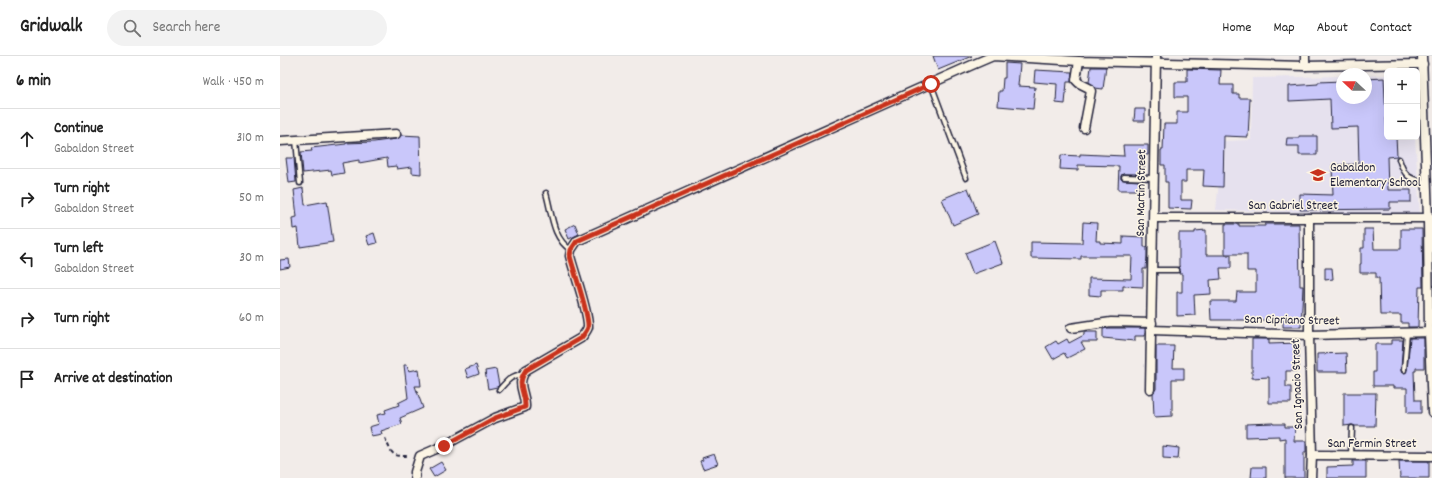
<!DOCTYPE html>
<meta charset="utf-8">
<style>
:root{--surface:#fff;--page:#f2f2f2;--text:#222;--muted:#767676;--line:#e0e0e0}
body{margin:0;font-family:Dekko,sans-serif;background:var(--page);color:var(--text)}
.controls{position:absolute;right:12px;top:12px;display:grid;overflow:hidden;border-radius:6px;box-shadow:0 4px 16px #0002}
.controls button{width:36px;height:36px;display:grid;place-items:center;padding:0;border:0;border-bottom:1px solid var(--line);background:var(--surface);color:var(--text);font:20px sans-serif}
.compass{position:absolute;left:1056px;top:12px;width:36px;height:36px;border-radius:50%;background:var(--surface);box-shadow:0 4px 16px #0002;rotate:292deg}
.stop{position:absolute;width:12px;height:12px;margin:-9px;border:3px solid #c8321e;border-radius:50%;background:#fff}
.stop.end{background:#c8321e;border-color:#fff;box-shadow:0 1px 4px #0008}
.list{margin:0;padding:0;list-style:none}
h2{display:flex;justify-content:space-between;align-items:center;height:52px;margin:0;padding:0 16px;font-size:17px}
h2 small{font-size:13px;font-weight:400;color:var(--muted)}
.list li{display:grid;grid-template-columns:26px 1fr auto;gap:12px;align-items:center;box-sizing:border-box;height:60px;padding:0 16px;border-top:1px solid var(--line)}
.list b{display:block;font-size:15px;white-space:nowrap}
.list p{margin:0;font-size:13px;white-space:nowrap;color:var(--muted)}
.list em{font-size:13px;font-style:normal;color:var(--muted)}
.icon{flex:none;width:22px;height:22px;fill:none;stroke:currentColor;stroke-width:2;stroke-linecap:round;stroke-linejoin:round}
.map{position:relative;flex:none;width:1152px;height:422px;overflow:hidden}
header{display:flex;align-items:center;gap:24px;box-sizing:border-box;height:56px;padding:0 20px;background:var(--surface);border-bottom:1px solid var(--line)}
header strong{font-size:19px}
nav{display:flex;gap:22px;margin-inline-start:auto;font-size:14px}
.search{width:280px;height:36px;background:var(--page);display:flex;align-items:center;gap:10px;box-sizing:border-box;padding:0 14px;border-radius:22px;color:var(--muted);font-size:15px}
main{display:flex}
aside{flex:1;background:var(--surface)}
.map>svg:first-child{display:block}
.built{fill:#e6e1ee}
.building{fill:#c9c7fa;stroke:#22223b}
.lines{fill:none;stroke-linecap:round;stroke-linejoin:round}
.service-casing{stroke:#22223b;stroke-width:7}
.minor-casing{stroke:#22223b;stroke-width:11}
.path{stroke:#22223b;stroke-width:2;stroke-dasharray:4 3;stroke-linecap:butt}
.service{stroke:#fcf5e5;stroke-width:4}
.minor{stroke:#fcf5e5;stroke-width:8}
.route{stroke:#c8321e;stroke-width:5}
.labels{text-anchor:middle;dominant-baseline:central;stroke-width:3;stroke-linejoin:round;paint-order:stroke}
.poi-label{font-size:13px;fill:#22223b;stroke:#fcf5e5;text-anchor:start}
.street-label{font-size:13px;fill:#22223b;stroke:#fcf5e5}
</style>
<header>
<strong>Gridwalk</strong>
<div class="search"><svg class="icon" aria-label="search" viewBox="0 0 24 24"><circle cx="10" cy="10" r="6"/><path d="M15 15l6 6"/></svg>Search here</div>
<nav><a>Home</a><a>Map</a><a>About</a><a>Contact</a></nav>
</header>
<main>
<aside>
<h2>6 min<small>Walk · 450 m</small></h2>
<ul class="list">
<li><svg class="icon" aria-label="ahead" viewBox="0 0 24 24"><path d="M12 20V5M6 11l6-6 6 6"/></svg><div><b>Continue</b><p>Gabaldon Street</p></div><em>310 m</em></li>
<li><svg class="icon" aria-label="right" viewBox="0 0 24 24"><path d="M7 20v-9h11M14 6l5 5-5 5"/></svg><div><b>Turn right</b><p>Gabaldon Street</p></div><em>50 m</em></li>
<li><svg class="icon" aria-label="left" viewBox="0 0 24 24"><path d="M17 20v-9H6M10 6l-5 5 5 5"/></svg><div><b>Turn left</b><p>Gabaldon Street</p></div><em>30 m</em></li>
<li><svg class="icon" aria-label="right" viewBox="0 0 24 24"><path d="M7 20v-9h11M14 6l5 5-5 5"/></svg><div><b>Turn right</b></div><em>60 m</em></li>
<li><svg class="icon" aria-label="arrive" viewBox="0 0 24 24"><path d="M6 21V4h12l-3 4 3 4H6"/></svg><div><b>Arrive at destination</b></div></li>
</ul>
</aside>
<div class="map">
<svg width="1152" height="422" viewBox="0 0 1152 422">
<rect width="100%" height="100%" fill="#f2ece9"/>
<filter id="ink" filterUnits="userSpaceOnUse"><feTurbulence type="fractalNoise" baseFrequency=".025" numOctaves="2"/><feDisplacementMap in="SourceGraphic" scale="8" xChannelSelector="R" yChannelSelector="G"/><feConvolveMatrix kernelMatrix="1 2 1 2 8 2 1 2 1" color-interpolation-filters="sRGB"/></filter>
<g filter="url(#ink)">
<!-- built -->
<path class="built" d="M1107,19v62h28l5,78 -204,-5 7,-69 28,-1 1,-62 90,-2v22h24v-22z"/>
<!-- building -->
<g class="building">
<path d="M653,0h39l-34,14z"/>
<path d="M725,7l15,1 -2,22 17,1 -2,22 -35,-3 1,-15h3l1,-13h2z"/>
<path d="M811,11h15l-3,22 -8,-1 -6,-6z"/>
<path d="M907,13l34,1 -1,15h13v9h6v4h11l-2,39 -24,-1 -1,51 -20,-1 1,-16h-18v12h-5v18h11l-1,9 -23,-1v-26h-3v-17h-4v-15h2l1,-26h13v-12h10v-15h-12v-15h12z"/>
<path d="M755,14l37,2 -1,10h-4l-2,22 -9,-1 1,-19 -23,-2z"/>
<path d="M1104,22l3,59h9l1,19 -10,1 1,33h23v12h-21v7l-90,1v-16l33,1 -1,-30 27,-1 -1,-37 -27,1 -1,-29 -41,2v-15l29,-2v-2l24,-1v17h24v-19z"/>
<path d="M855,53h10v12h-11z"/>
<path d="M121,79l19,1 1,38 -9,-1v-6l-15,2 -1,-3 -8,1 -1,-9 -28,5v-3l-17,3 2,10 -12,2 -1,-5 -28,3 -2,-21 11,-1 -1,-3 35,-4v-1l28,-1 22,-3 3,-1z"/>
<path d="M1019,80h18v19h-18v-9h-13l1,-8h12z"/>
<path d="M843,89h25v10h-4v16h-4v3h-17l-2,2v3l3,1 15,1v9h-21l1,-24 -41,-1v5l-18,-1 1,-14 19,1v-2l44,2z"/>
<path d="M6,102h8l2,24 -7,1z"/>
<path d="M23,132l2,17 22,-4 6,41 -33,5 -2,-19 -5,1 -1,-11 5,-1 -3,-27z"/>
<path d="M688,132l10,26 -25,11 -11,-26z"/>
<path d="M803,166l14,1 -1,18h4v2l23,1v-8l21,1v10h3v9l-1,13h-3v18l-20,-1v4h-22v6l-12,-1v-17l42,1 1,-23h-51v3l-50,-1v-16l51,1z"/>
<path d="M295,168l4,10 -10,5 -4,-10z"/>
<path d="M945,168h14v2h26v-2h34l1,62h3l-2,41h-18v-7h-72l-1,-19h26l1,-9h19v-21h-9v-17h-22z"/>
<path d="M1084,173h9l1,20h27v-20h21l1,58h-4l-1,40h-10v-4h-7v-8h-21l-1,-37h-3v-5h-16v-9h1v-16h3z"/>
<path d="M926,174v25h25v13h-11l1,11 -11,1 1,14 -17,1 1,20 -18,1v-24h5v-18h-3l1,-4 -1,-5v-32h16v-2z"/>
<path d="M94,177l3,10 -8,2 -3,-9z"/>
<path d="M715,185l8,22 -30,11 -8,-21z"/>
<path d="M9,203l1,8 -10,2v-9z"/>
<path d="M1045,212h7l1,11 -8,1z"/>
<path d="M828,272h37v8h-10v5l-32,-3v-9z"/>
<path d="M804,276h13v10h-16l4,7 -18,9 -3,-5 -11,6 -7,-12 10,-6 2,3 9,-5 2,4 15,-8z"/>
<path d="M1130,282h14v30h-8v3h-2l1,29h6v13h-14v-25h-14v-2h-20v-14h2v-28h16v-4h12l-2,30 1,3h2l3,-3z"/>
<path d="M972,283h17v5l30,-1v27l-1,1h-12v16h5v16h-22v-26l-17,1z"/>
<path d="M876,290h18l-1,22h11v11h-12v37l-18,1 -1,-24 3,-4z"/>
<path d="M1066,297l1,19h-30v-18z"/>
<path d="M124,309h3l2,6 10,-2 2,17h-6l8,22 -23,10 2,6 -21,7 1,3 -11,2 -2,-9 10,-3 -2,-9 9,-2 -1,-3 14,-5 -1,-2 10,-5z"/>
<path d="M196,309l3,9 -11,4 -3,-9z"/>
<path d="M216,313l3,16 -2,2 -9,2 -3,-18z"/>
<path d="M1064,337h32l-1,33h-20l-3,-1 -8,1z"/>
<path d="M993,367v1h12v3h10l-1,14h12v11h-2v26h-19v-40l-6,1v-3l-33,1v-13z"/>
<path d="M883,390l16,2 -1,11 -15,-1z"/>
<path d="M434,398l4,10 -15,5 -3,-8 3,-1 -1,-2z"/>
<path d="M1073,405h13v17h-39v-11l26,-1z"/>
<path d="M1119,405h30v17h-29z"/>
<path d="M161,406l5,8 -12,7 -5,-8z"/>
<path d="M972,411h14v11h-15z"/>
</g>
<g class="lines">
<!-- service casing -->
<g class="service-casing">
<g id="service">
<path d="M651,28l35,94"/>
<path d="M16,84l4,43"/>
<path d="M1119,103c6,19 10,19 28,24"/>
<path d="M844,121l30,1"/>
<path d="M266,137c6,20 6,45 25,57"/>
<path d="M873,214h24"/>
<path d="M1124,314l3,-37"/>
<path d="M219,334c9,-10 11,-14 24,-16"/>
<path d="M1071,399l1,-27"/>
</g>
</g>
<!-- minor casing -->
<g class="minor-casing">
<g id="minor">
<path d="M1025,0v10"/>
<path d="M1142,0l6,162 1,114 3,80"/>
<path d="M799,5l-3,19 3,3 10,5 2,3 -7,37"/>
<path d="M0,85l116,-7"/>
<path d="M874,162h278"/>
<path d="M1029,162v117l3,120 -1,23"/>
<path d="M791,272l40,-6 41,1"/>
<path d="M871,274l158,5 123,-3"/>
<path d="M870,333l6,-333"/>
<path d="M1032,399l120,1"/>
<path d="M135,422v-6l5,-16 23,-10 52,-28 30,-11c1,-15 -10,-21 1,-37l55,-32c3,-4 6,-7 7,-11 1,-14 -14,-55 -18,-71l1,-6 6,-9 395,-176 21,-9 86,5 226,5 118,-2"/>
</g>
</g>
<!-- path -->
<path class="path" d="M105,382c8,18 6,18 25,18"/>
<!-- service -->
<use href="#service" class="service"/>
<!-- minor -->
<use href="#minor" class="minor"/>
</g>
</g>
<g class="lines" filter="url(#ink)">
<!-- route -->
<path class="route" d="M164,390l51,-28 30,-11c1,-15 -10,-21 1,-37l55,-32c3,-4 6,-7 7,-11 1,-14 -14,-55 -18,-71l1,-6 6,-9 354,-157"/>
</g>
<!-- icons -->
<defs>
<g id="school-bare" transform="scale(1.2)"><path d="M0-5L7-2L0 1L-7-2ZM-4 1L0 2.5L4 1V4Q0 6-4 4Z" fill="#c8321e" stroke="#fcf5e5" stroke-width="2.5" paint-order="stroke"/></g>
</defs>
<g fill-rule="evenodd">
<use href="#school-bare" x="1038" y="119"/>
</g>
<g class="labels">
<!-- poi labels -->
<g class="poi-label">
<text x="1050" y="112">Gabaldon<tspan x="1050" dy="15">Elementary School</tspan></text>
</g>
<!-- street labels -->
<g class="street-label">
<text transform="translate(862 137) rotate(-89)">San Martin Street</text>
<text x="1013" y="150">San Gabriel Street</text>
<text transform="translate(1012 265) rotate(1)">San Cipriano Street</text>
<text transform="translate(1018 328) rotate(-92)">San Ignacio Street</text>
<text x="1092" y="388">San Fermin Street</text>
</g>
</g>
</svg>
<div class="controls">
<button>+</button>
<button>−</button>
</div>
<svg class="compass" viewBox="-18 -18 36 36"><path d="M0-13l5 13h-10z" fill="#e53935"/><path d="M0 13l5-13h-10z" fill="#767676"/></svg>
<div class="stop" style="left:651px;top:28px"></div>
<div class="stop end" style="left:164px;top:390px"></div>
</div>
</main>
